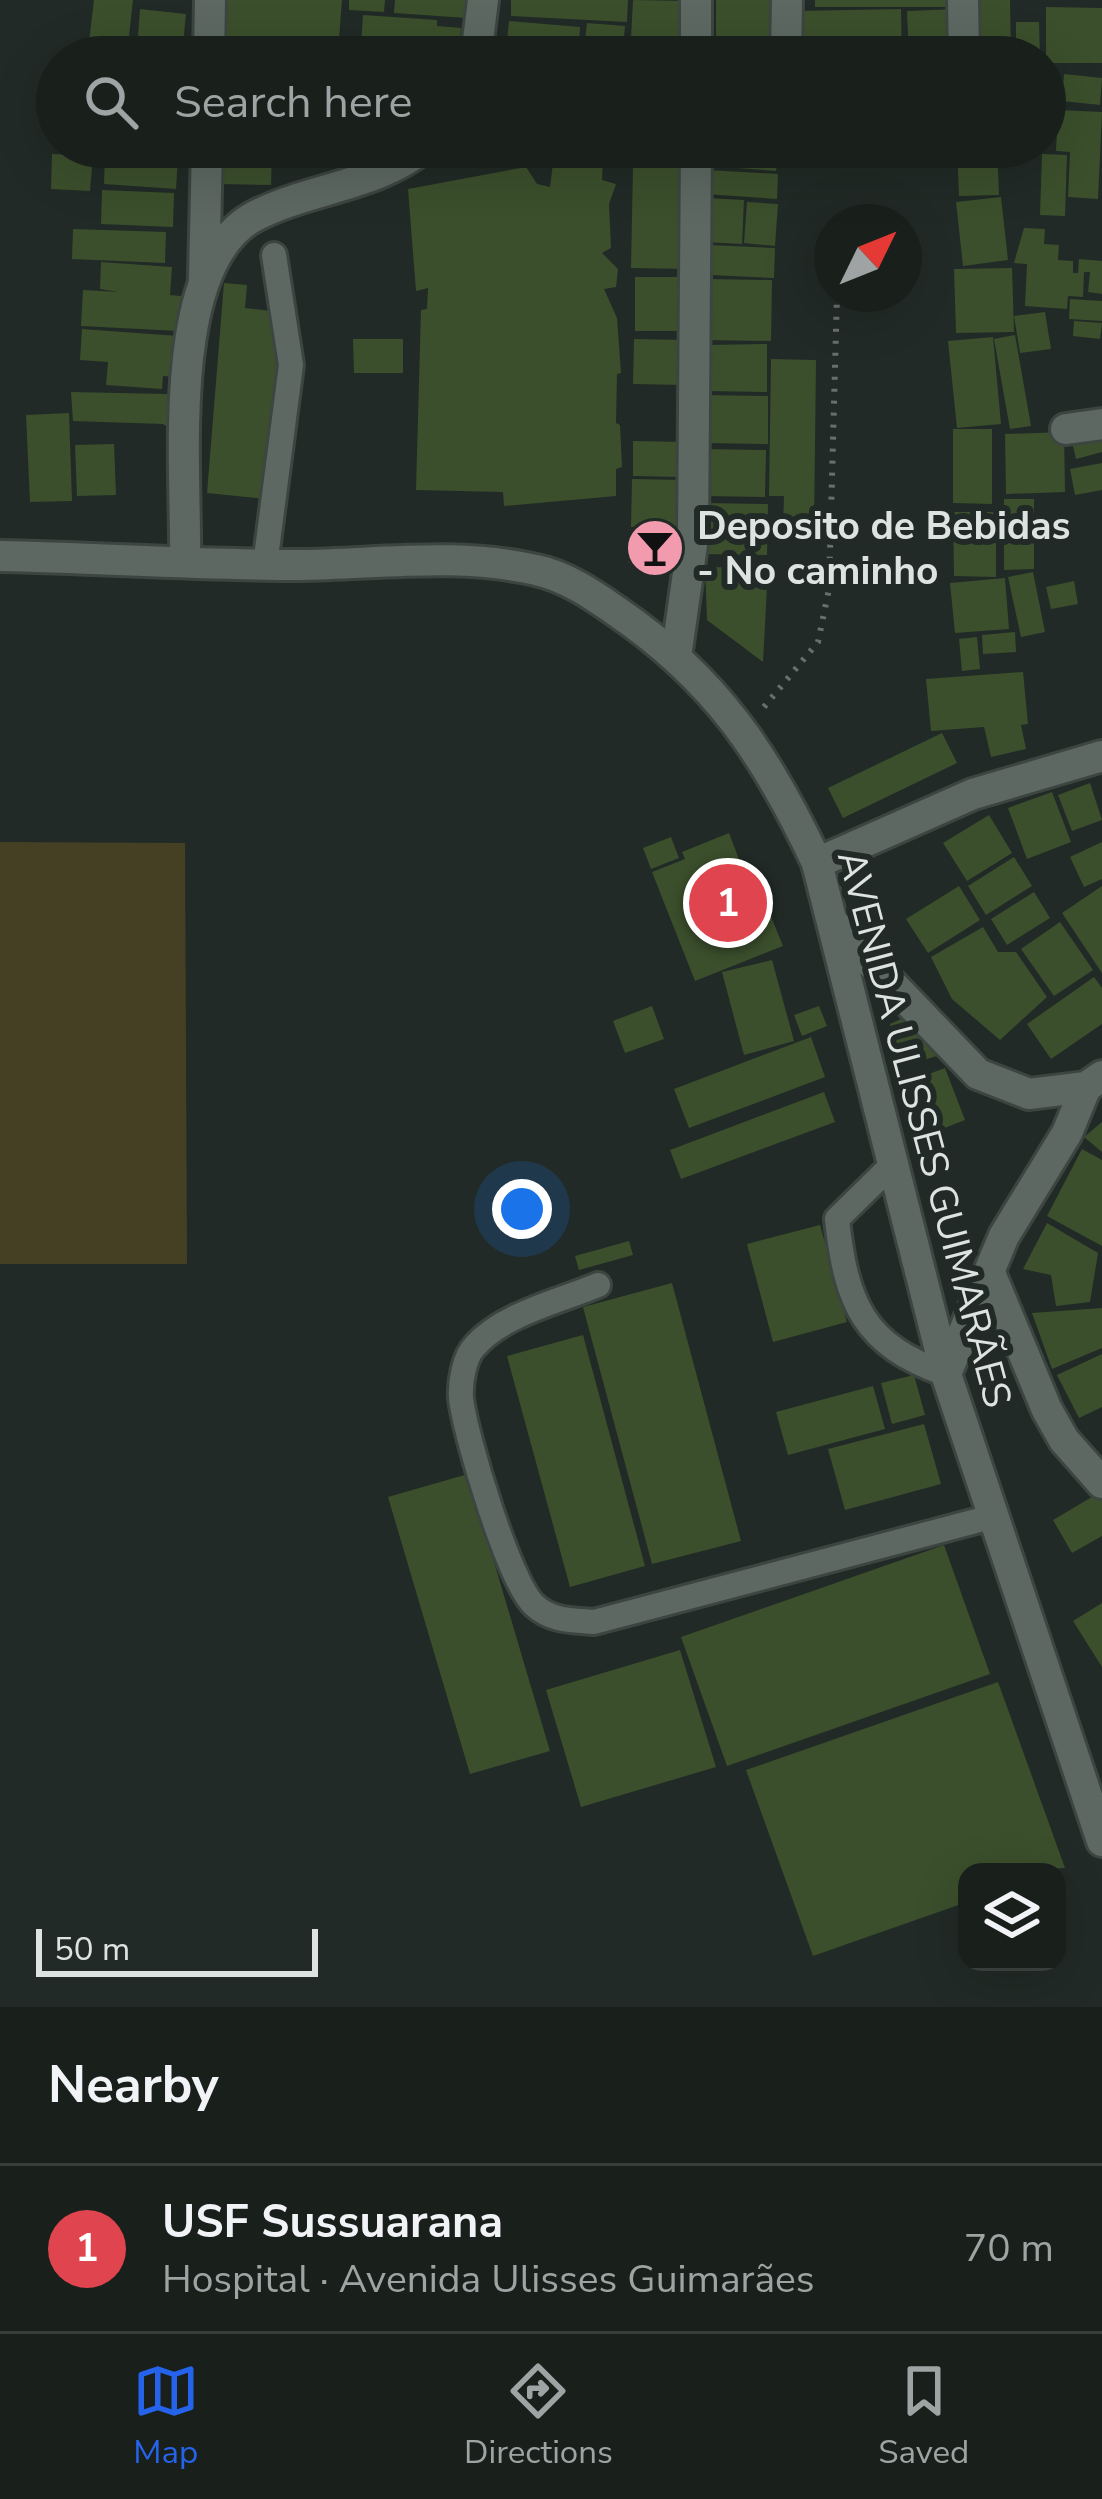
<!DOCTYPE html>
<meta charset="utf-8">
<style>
:root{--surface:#19201c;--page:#262d29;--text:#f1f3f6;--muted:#9fa3a3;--line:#373e3b;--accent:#2563eb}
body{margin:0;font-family:"Nunito Sans",sans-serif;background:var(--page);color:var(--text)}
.controls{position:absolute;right:36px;bottom:36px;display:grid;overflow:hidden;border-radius:24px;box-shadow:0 12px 48px #0002}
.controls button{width:108px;height:108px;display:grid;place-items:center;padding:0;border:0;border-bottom:3px solid var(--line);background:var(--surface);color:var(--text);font:60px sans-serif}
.compass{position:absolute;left:814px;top:204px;width:108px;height:108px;border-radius:50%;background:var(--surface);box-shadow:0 12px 48px #0002;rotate:47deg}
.scale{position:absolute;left:36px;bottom:30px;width:282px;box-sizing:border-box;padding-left:12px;border:6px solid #dde3e0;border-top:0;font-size:33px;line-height:42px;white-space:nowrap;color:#dde3e0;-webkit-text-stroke:9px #212a26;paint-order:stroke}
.you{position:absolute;left:522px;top:1209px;width:42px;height:42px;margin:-30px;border:9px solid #fff;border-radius:50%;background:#1a73e8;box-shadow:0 0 0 18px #1a73e833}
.badge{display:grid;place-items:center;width:78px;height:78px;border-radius:50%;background:var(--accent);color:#fff;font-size:39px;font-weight:700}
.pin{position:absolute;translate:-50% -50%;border:6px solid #fff;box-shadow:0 3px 12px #0006}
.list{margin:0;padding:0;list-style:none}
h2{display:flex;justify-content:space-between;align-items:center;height:156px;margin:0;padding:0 48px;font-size:51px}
h2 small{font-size:39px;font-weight:400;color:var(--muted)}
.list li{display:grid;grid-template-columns:78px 1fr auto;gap:36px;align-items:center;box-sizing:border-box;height:168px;padding:0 48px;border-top:3px solid var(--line)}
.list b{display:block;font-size:45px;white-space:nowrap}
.list p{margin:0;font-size:39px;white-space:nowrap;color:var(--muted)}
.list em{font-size:39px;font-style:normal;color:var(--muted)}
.icon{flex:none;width:66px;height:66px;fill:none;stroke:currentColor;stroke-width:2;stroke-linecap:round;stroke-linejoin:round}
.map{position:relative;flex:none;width:1102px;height:2007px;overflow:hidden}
.search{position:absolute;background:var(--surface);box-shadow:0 12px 48px #0002;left:36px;right:36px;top:36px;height:132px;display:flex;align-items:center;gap:30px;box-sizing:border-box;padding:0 42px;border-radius:66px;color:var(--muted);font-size:45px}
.sheet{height:324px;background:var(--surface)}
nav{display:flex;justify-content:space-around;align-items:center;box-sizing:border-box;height:168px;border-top:3px solid var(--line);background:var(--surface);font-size:33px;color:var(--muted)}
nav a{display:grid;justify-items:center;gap:6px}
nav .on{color:var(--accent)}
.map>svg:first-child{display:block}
.green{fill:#454023}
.building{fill:#3b4f2c}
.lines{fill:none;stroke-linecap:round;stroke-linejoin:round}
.lane-casing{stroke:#3d4541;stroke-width:30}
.street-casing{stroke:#3d4541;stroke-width:36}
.secondary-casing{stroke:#3d4541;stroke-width:36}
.path{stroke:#68706d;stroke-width:6;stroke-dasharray:3 9;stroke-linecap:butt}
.lane{stroke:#5d6862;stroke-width:24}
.street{stroke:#5d6862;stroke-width:30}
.secondary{stroke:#5d6862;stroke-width:30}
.labels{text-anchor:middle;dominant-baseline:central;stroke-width:12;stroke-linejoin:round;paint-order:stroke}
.poi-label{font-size:39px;font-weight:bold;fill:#dde3e0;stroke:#212a26;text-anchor:start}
.street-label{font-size:39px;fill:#dde3e0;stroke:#212a26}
</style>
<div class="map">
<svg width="1102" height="2007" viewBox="0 0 1102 2007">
<rect width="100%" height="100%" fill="#212a26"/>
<!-- green -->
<path class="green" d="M0,842l185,1 2,421h-187z"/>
<!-- building -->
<g class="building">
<path d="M94,0h39l-6,54 -39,-4z"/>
<path d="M224,0h118l-4,52 -117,-8z"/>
<path d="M349,0h36l-1,12 -35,-2z"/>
<path d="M395,0h74l-2,18 -73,-5z"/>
<path d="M511,0h117l-1,22 -116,-6z"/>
<path d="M633,0l56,1 -3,56h-56z"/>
<rect x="716" y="0" width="59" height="39"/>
<rect x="815" y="0" width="137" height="7"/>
<path d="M968,0h42l1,57h-42z"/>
<path d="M1046,7l56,1v55h-56z"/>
<path d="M140,9l46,5 -4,40 -45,-5z"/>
<path d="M901,9l1,48h-105l-2,-46z"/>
<path d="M957,9l3,48h-51l-2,-46z"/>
<path d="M363,15l74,5v6l24,2 -2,23 -23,-2 -1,7 -74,-9z"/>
<path d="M509,21l71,6 -2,30 -72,-5z"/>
<path d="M1016,22h23l1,35h-24z"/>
<path d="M587,23l38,3 -3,31h-39z"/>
<path d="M719,43l60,2v12h-61z"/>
<path d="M1053,72v51h-8v-50z"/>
<path d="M1064,74l38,4 -2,27 -38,-4z"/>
<path d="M1058,110l44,2 -4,87 -30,-2 2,-45 -14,-1z"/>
<path d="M223,147h49l-1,38 -49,-1z"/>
<path d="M630,147h56l-1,16 -55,-3z"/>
<path d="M712,147l66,3 -2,21 -66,-5z"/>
<path d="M957,147h40l2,48 -40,1z"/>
<path d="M105,152l73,5 -2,32 -72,-5z"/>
<path d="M52,154l41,2 -3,35 -39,-2z"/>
<path d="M1042,154l25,1 -2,61 -25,-1z"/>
<path d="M554,155l49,2 -1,23 14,4 -7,20 2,44 -9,5 16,16 -2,18 -12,2 13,29 4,55 -4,1 -1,49 4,2 2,42 -6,2v27l-112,10 -1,-14 -87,-2 5,-180 6,-1 1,-21 -12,3 -8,-102 118,-22 11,17 13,3z"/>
<path d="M633,165l56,1 -2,103 -56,-1z"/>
<path d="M707,170l71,4 -1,25 -72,-5z"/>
<path d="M102,190l72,3 -1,34 -72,-3z"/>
<path d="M1001,197l7,63 -45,6 -7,-64z"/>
<path d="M707,198l37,2 -2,44 -38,-2z"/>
<path d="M747,202l31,2 -3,42 -31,-3z"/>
<path d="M1024,228l21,1 -1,15 15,1 -1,15 15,1v12h5l1,-14 23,2v33l-14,-2 2,-20h-6l-1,25 -15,-1 -1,13 -42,-3 2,-42 -13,-1z"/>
<path d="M73,229l93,3 -1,31 -93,-4z"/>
<path d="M711,245l64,3 -1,30 -64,-3z"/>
<path d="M101,262l71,5 -2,28 11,1 -2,35 -98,-5 2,-36 36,2 -19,-3z"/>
<path d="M1012,268l2,64 -58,1 -2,-64z"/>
<rect x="635" y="277" width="52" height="54"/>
<path d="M707,279l65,1 -1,61 -64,-1z"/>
<path d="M224,283l23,2 -2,23 37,4 -15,187 -60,-6z"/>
<path d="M1070,299l32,2v20l-33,-2z"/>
<path d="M1045,312l6,37 -31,4 -6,-37z"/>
<path d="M1074,321l28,2 -2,16 -27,-3z"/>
<path d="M82,329l96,7 -2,41 -13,-1 -1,13 -56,-4 2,-23 -28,-2z"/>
<path d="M1015,335l16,91 -21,3 -16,-90z"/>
<path d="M993,337l8,87 -44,4 -9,-87z"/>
<path d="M353,339h50v34h-49z"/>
<path d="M634,339l50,1 -1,45 -50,-1z"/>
<path d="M767,344v48l-60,-1v-46z"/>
<path d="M771,359l45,1 -2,168h-31l1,-32h-15z"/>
<path d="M71,392l95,2 6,4v32l-9,-6 -90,-3z"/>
<path d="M705,395l63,1v48l-63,-1z"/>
<path d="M69,413l3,88 -42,1 -4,-87z"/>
<path d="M1102,426v26l-26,7 -6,-25z"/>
<path d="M953,429h39v75l-39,-1z"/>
<path d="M1064,432l1,60 -59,2 -1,-60z"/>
<path d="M633,441l51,1 -1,35 -50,-1z"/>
<path d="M114,444l2,51 -39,1 -2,-51z"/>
<path d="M704,449l62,1 -1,47 -62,-1z"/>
<path d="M1102,463v27l-27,5 -5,-26z"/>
<path d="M632,479l52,1 -1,48 -52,-1z"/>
<path d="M1004,499h30v70l-30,1z"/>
<path d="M705,503l63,1 -1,51 -63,-1z"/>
<path d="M953,512h43v65l-42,-1z"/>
<path d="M631,530l50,4 -2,33 -51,-4z"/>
<path d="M705,567l63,1 -5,94 -56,-42z"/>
<path d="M1033,572l12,60 -24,5 -13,-60z"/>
<path d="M1005,578l4,51 -54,4 -5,-50z"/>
<path d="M1074,581l4,23 -27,5 -5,-22z"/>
<path d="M1015,632l1,20 -33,2 -1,-19z"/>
<path d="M977,637l3,32 -18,2 -3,-32z"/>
<path d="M1023,672l5,52 -7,1 5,24 -35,8 -7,-30 -53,4 -5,-52z"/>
<path d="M942,733l15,30 -114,55 -15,-30z"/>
<path d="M1090,783l12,37 -30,11 -14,-36z"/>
<path d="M1052,792l19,50 -44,17 -19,-51z"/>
<path d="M989,815l23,38 -45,28 -24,-38z"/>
<path d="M729,833l14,37 8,-3 32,79 -88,35 -43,-109 33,-13 -3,-7z"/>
<path d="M671,837l8,21 -28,11 -8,-21z"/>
<path d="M1102,842v37l-18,8 -14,-30z"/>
<path d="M1014,857l18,29 -46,29 -18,-29z"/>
<path d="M959,886l21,34 -52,33 -22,-34z"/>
<path d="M1102,886v87l-40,-60z"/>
<path d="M1034,892l16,26 -43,27 -16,-26z"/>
<path d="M1060,922l33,48 -39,26 -33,-47z"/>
<path d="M983,927l15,25h18l31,45 -47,43 -48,-41 -21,-42z"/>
<path d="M772,960l22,81 -50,14 -22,-83z"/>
<path d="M1094,977l8,11v36l-51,35 -24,-35z"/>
<path d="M652,1006l12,33 -39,14 -12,-32z"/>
<path d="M819,1006l8,20 -25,10 -8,-21z"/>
<path d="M914,1013l30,41 -46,13 -8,-43z"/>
<path d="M811,1037l14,40 -136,51 -15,-39z"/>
<path d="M945,1068l20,52 -46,18 -20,-53z"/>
<path d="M824,1092l11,30 -154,57 -11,-29z"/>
<path d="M1102,1122v30l-18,-15z"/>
<path d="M1082,1149l20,11v86l-55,-30z"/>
<path d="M1047,1223l51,30 -8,49 -34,4 -5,-31 -28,-6z"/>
<path d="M820,1225l27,97 -74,20 -26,-98z"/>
<path d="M629,1241l4,14 -54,15 -4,-14z"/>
<path d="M672,1283l69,258 -89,23 -69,-257z"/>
<path d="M1102,1308v40l-50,21 -20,-56z"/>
<path d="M583,1335l62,231 -75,21 -63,-231z"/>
<path d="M1102,1354v53l-23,11 -22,-43z"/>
<path d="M914,1375l11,40 -33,9 -11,-41z"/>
<path d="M873,1386l12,43 -97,26 -12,-43z"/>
<path d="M924,1424l17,60 -96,26 -17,-61z"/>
<path d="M468,1474l82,277 -80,23 -82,-277z"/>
<path d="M1102,1491v45l-30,17 -19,-33z"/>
<path d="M944,1545l46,129 -263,92 -46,-129z"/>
<path d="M1102,1603v64l-29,-46z"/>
<path d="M680,1650l36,117 -135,40 -35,-117z"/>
<path d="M998,1682l67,186 -98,4v30l-154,54 -67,-186z"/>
</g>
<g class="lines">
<!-- lane casing -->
<g class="lane-casing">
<g id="lane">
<path d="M265,565l26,-200 -17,-110"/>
<path d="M892,1165l-55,54c9,84 26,126 109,155"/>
<path d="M598,1285c-38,16 -95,29 -123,61 -11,11 -15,37 -14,52 4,37 48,184 73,207 17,16 38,15 60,17l397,-105"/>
</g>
</g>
<!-- street casing -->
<g class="street-casing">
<g id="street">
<path d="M963,0l1,57"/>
<path d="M209,57l1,-57"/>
<path d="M696,57v-57"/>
<path d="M786,57l1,-57"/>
<path d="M204,279l3,-132"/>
<path d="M1066,429l36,-5"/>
<path d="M676,657l17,-119 3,-391"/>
<path d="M817,863l156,-69 129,-38"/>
<path d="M836,926l142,148 51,20 57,-7 16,-11"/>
<path d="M990,1273l57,137 17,30 38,43"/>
<path d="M946,1374l58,-138 63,-103 19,-46"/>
</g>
</g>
<!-- secondary casing -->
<g class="secondary-casing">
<g id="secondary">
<path d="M476,57l7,-57"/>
<path d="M0,556c100,2 200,9 300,9 79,-1 158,-13 236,5 29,6 56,24 80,41 100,68 151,145 201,252l129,511 156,467"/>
<path d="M185,560c2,-90 -21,-296 70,-344 54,-28 122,-30 169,-69"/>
</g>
</g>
<!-- path -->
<path class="path" d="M764,707l54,-65 11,-53 8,-295"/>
<!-- lane -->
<use href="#lane" class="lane"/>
<!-- street -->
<use href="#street" class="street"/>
<!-- secondary -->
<use href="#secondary" class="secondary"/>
</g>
<!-- icons -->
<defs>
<g id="bar-disc" transform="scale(3)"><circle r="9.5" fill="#f29aae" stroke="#212a26"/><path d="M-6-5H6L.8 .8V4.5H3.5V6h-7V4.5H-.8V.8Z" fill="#111"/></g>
</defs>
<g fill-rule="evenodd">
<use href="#bar-disc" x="655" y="548"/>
</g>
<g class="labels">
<!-- poi labels -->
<g class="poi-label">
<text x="697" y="526">Deposito de Bebidas<tspan x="697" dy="45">- No caminho</tspan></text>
</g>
<!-- street labels -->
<g class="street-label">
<text transform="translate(924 1129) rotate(75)">AVENIDA ULISSES GUIMARÃES</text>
</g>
</g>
</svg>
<div class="controls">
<button><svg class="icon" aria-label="layers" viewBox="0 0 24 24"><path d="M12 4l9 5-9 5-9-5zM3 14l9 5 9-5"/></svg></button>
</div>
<svg class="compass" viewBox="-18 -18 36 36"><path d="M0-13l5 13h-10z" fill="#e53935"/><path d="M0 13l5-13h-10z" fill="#9fa3a3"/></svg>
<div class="scale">50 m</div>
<div class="you"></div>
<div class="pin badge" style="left:728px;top:903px;background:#e0444e">1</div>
<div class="search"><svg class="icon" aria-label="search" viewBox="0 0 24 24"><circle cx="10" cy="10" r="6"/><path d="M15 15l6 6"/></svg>Search here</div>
</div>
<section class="sheet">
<h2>Nearby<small></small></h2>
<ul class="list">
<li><span class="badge" style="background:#e0444e">1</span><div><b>USF Sussuarana</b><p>Hospital · Avenida Ulisses Guimarães</p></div><em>70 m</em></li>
</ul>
</section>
<nav>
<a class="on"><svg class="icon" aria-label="map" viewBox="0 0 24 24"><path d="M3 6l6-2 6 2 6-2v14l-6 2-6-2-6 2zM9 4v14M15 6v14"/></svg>Map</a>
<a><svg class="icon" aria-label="directions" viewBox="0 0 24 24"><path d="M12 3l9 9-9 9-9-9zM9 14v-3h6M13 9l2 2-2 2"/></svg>Directions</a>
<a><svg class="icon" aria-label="saved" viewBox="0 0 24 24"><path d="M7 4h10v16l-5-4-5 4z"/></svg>Saved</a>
</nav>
